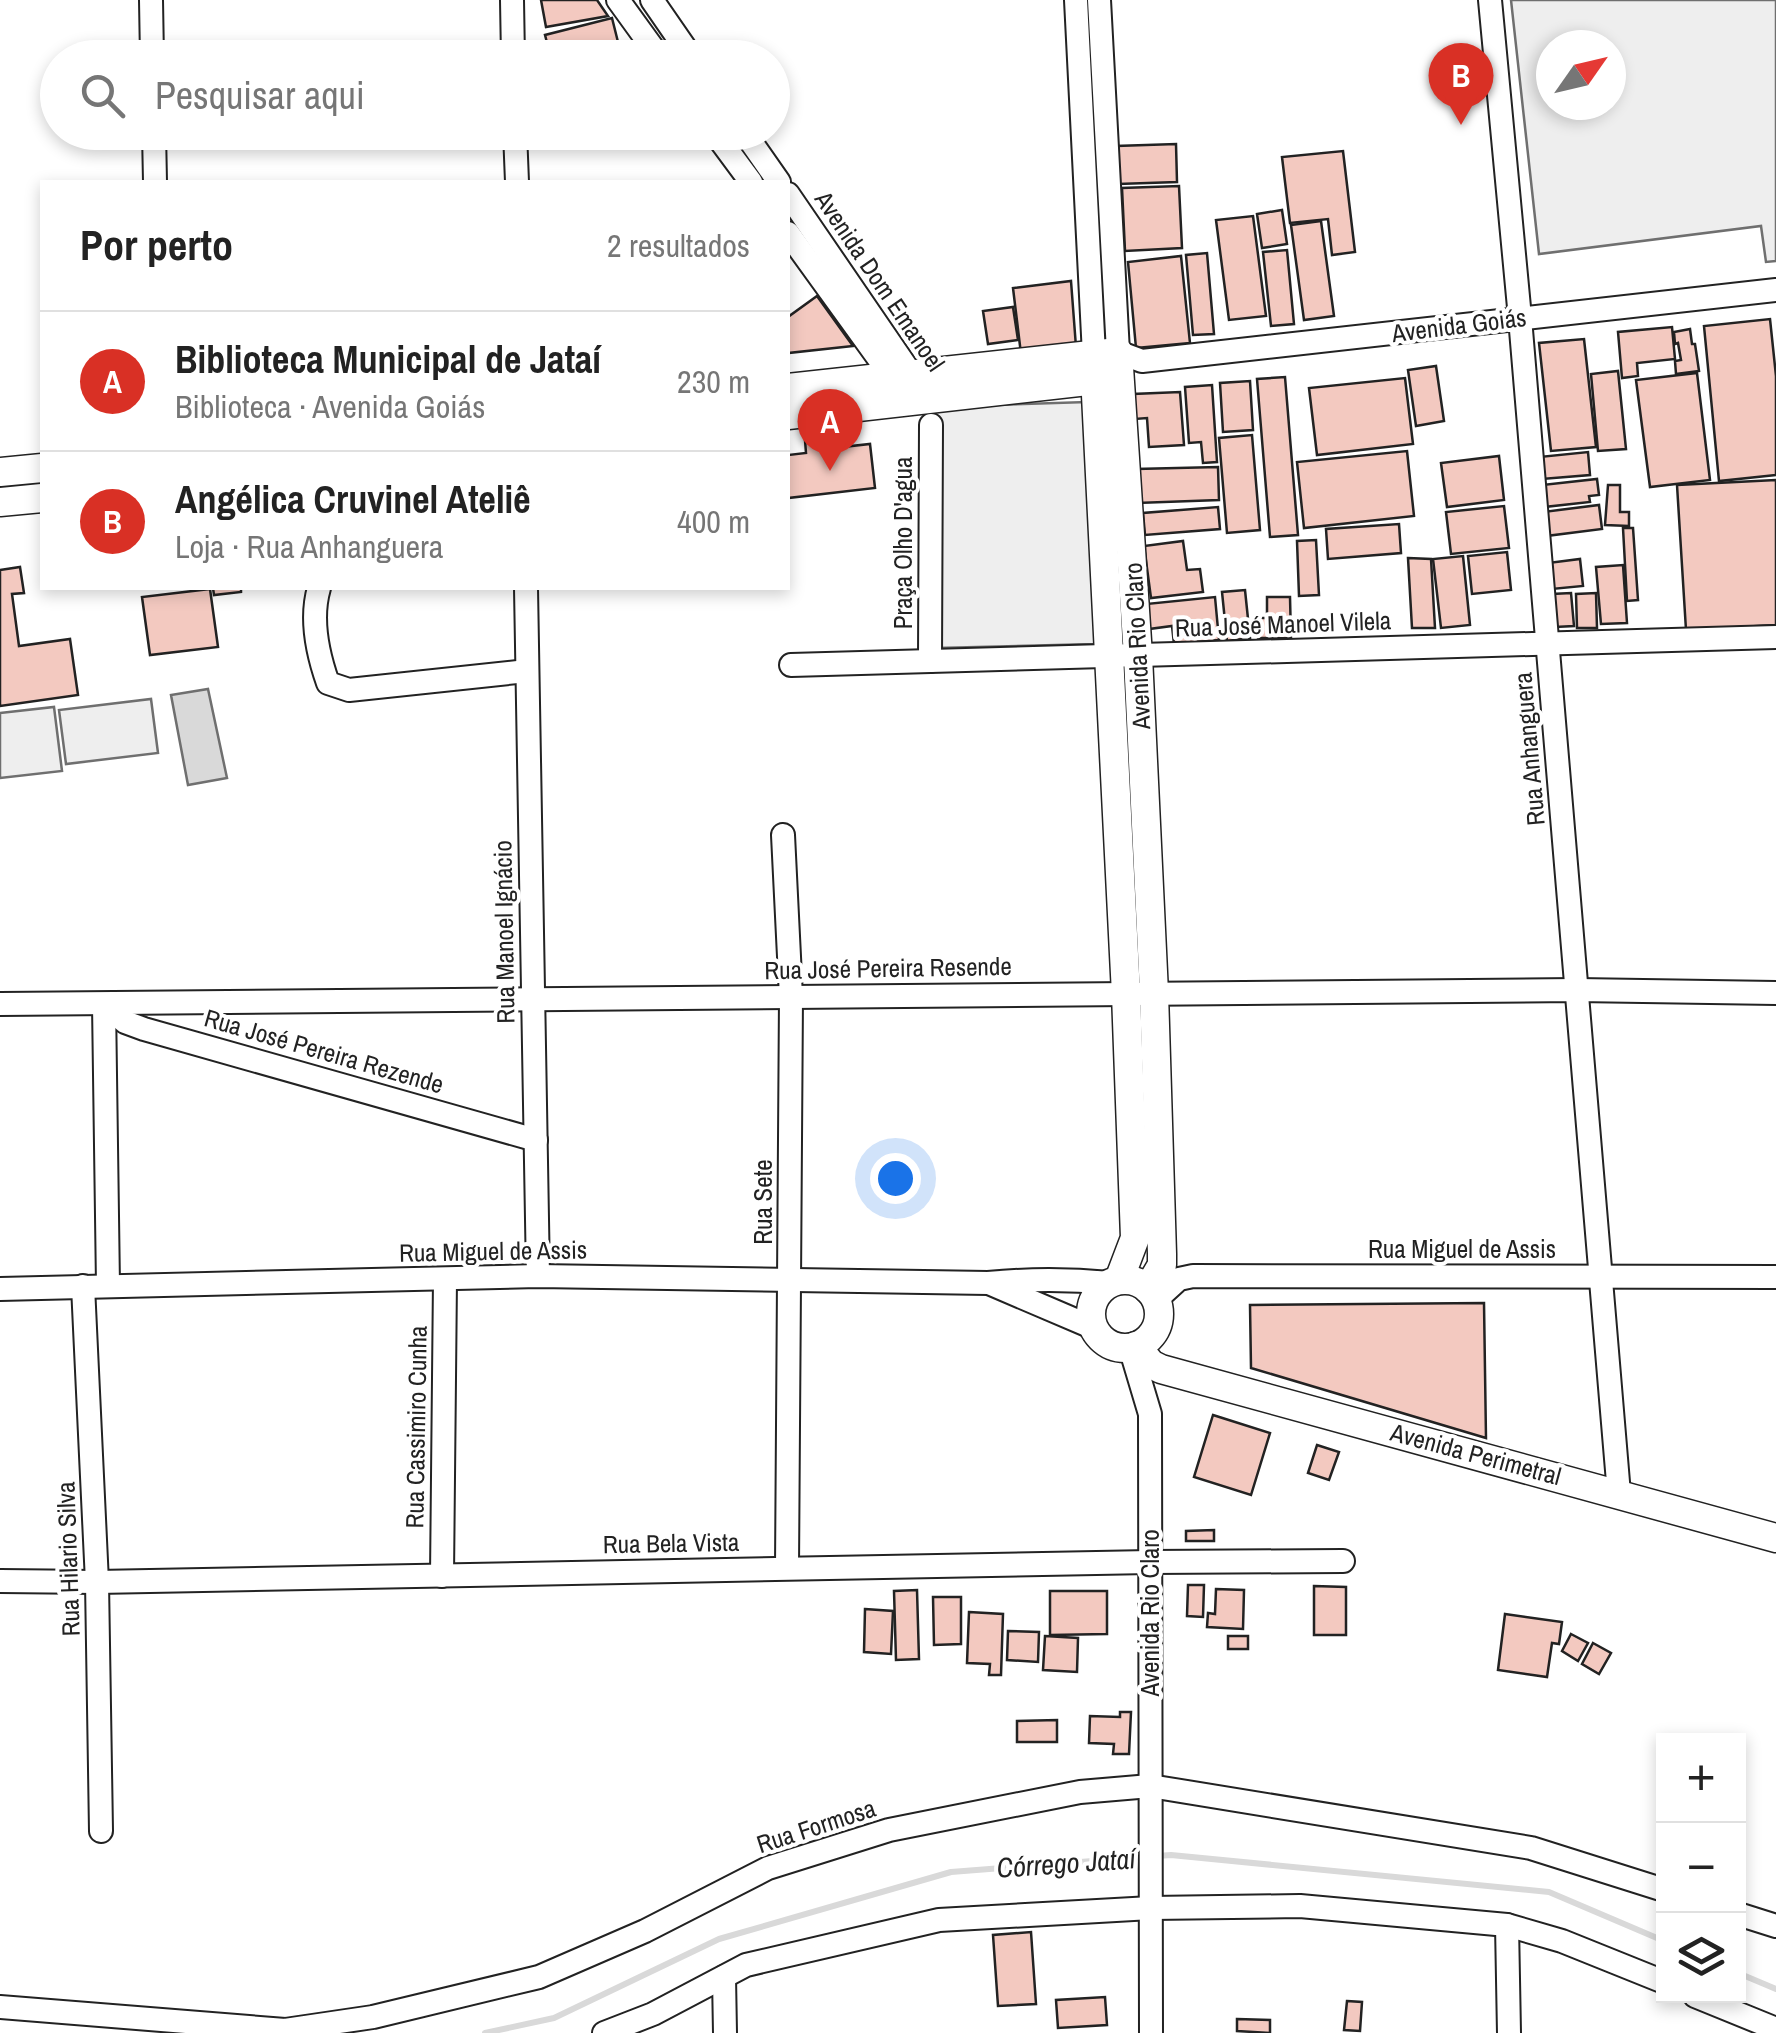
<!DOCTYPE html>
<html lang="pt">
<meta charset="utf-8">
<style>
:root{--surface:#fff;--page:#f6f6f6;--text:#222;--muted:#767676;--line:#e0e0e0;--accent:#d93025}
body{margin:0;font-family:"Archivo Narrow",sans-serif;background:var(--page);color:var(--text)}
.controls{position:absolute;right:30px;bottom:30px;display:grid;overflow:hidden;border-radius:0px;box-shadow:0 5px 15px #0003}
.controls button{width:90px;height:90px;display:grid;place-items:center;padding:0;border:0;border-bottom:2px solid var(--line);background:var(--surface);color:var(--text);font:50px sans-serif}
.compass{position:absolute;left:1536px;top:30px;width:90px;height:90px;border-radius:50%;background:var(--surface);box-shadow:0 5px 15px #0003;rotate:56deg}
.you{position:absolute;left:895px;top:1178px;width:35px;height:35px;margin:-25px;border:8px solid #fff;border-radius:50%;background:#1a73e8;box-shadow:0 0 0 15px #1a73e833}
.badge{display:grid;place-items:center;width:65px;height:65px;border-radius:50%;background:var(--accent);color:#fff;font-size:32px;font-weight:700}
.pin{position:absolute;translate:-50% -82px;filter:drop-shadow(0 2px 5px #0008)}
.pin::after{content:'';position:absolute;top:52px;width:35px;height:30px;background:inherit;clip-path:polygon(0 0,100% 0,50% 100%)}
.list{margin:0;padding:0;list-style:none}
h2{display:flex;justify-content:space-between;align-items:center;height:130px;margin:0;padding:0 40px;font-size:42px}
h2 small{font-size:32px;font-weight:400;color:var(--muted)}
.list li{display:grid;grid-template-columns:65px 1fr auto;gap:30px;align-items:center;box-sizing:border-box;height:140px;padding:0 40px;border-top:2px solid var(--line)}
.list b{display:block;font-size:38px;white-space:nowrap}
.list p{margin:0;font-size:32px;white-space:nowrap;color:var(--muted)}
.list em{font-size:32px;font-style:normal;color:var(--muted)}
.icon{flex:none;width:55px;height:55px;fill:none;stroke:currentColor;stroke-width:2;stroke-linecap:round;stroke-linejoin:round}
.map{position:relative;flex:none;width:1776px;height:2033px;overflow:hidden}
.search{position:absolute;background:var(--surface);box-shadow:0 5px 15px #0003;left:40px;top:40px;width:750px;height:110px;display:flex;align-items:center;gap:25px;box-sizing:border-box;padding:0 35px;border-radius:55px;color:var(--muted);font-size:38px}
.panel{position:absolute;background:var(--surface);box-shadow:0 5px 15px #0003;left:40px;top:180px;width:750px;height:410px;border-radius:0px}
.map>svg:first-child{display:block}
.green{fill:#eee;stroke:#6f6f6f;stroke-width:2.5;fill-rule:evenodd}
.water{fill:#d9d9d9;stroke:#6f6f6f;stroke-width:2.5}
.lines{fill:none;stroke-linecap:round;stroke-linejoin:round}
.stream{stroke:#d9d9d9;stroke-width:6}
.building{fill:#f3c9c0;stroke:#222;stroke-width:2.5}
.minor-casing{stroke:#222;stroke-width:26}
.major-casing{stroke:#222;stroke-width:31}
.minor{stroke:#fff;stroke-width:22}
.major{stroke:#fff;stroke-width:28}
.labels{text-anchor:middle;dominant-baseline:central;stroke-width:8;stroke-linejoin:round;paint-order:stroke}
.street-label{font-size:25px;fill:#222;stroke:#fff}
.water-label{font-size:28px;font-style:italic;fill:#222;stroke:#fff}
</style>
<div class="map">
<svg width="1776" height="2033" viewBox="0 0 1776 2033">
<rect width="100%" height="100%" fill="#fff"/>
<!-- green -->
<g class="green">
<path d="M1511,0h265v261l-10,1 -5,-36 -222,28zM1611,45v60h-60v-60z"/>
<path d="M1087,402l8,242 -159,4 -8,-241z"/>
<path d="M151,699l7,54 -92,11 -7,-54z"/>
<path d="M54,707l8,64 -62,7v-65z"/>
</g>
<!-- water -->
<path class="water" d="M208,689l19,89 -39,7 -17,-90z"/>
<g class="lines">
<!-- stream -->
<g class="stream">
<path d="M1157,1856l14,-1 378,37 115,49"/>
<path d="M1738,1973l38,16"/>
<path d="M485,2033l69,-15 165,-79 232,-67 193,-15"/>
</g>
</g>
<!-- building -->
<g class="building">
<path d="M541,0h56l11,16 -62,11z"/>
<path d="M612,18l6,24 -67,16 -6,-23z"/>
<path d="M1176,144l1,38 -59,2 -2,-38z"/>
<path d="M1343,151l12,101 -23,3 -4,-36 -38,4 -8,-66z"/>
<path d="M1179,186l3,62 -57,3 -3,-63z"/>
<path d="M1282,210l5,34 -25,4 -5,-34z"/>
<path d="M1253,216l13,100 -37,4 -13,-100z"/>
<path d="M1321,221l13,95 -30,4 -13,-95z"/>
<path d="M1287,250l7,74 -23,2 -8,-74z"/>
<path d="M1207,253l7,81 -21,1 -7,-80z"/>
<path d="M1181,256l9,87 -54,5 -8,-86z"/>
<path d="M1071,281l5,66 -55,7 -8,-66z"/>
<path d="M817,296l36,50 -65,7v-36z"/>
<path d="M1013,307l5,33 -30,4 -5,-33z"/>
<path d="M1770,319l6,57v99l-57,6 -15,-155z"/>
<path d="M1672,327l3,32 -38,4 1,13 -16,2 -4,-46z"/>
<path d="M1690,329l2,15h3l4,27 -23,3 -1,-13 6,-1 -3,-17 -3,1 -1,-12z"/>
<path d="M1584,339l12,108 -45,4 -12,-108z"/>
<path d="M1436,366l8,55 -28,5 -8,-56z"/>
<path d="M1618,371l8,78 -28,2 -7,-77z"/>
<path d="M1697,373l13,107 -60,7 -14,-107z"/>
<path d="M1285,377l13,158 -28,2 -13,-158z"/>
<path d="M1405,378l8,66 -96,11 -8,-67z"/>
<path d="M1250,381l3,49 -30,2 -3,-49z"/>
<path d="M1212,385l5,77 -14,1 -2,-21 -12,1 -4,-56z"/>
<path d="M1180,392l4,53 -35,2 -2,-29 -12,1 -2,-25z"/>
<path d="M1252,435l8,95 -33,3 -8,-95z"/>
<path d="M832,437l1,11 37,-4 5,44 -87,10v-43l18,-2 -1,-13z"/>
<path d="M1407,451l7,65 -110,12 -7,-66z"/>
<path d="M1588,452l2,23 -48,4 -3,-22z"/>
<path d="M1499,456l5,44 -57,7 -6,-44z"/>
<path d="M1218,467l1,33 -82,3 -1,-34z"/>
<path d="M1597,479l2,16 -10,1 1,6 -46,5 -2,-22z"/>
<path d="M1776,480v145l-90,5 -9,-145z"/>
<path d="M1608,485h12v27h9v14l-24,-1z"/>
<path d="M1599,505l3,24 -56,7 -3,-24z"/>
<path d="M1504,506l5,42 -58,6 -5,-42z"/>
<path d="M1218,507l2,22 -75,6 -2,-22z"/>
<path d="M1399,524l2,29 -73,6 -2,-30z"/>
<path d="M1623,528h10l5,72 -11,1z"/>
<path d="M1316,540l3,55 -20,1 -2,-55z"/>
<path d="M1183,541l4,29 13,-1 3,23 -52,6 -7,-52z"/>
<path d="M1507,552l4,38 -39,4 -4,-38z"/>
<path d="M1463,556l7,69 -29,3 -8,-69z"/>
<path d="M1408,558l23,1 4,69h-23z"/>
<path d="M1580,559l3,27 -31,3 -4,-26z"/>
<path d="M1623,565l4,58 -26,1 -5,-57z"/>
<path d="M20,567l4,26 -12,1 7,52 51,-7 8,56 -78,11v-136z"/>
<path d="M213,588h28v4l-27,3z"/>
<path d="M210,589l8,58 -68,8 -8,-58z"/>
<path d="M1245,590l5,48 -23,3 -5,-49z"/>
<path d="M1571,593l3,33 -19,1 -3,-33z"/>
<path d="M1596,593l1,35h-20l-1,-34z"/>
<path d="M1215,597l4,43 -45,4 -2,-18 -23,3 -3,-25z"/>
<path d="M1267,597h23l1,41h-33v-20h9z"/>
<path d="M1484,1303l2,135 -235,-70 -1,-63z"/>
<path d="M1213,1415l57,18 -19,62 -57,-18z"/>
<path d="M1317,1445l22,7 -10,28 -21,-7z"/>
<path d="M1214,1530v11h-28v-10z"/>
<path d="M1188,1585h16l-1,32 -16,-1z"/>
<path d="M1314,1586l32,1v48h-32z"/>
<path d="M1216,1589l28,1 -1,39 -36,-2 1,-14 7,1z"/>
<path d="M917,1590l2,69 -23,1 -2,-69z"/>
<path d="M1050,1591h57v43l-57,1z"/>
<path d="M933,1597h28v47l-27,1z"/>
<path d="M865,1609l28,2 -2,43 -27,-2z"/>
<path d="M969,1612l34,2 -2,61h-12l1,-11 -23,-1z"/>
<path d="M1505,1614l57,8 -3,22 -7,-1 -5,34 -49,-7z"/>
<path d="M1008,1631l31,1 -1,30 -31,-2z"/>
<path d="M1571,1634l17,9 -10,18 -16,-10z"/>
<path d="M1045,1636l33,2 -1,34 -34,-2z"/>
<rect x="1228" y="1636" width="20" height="13"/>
<path d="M1593,1643l18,10 -12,21 -17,-10z"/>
<path d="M1120,1712h11l-2,42h-16l1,-10 -25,-1 1,-27 30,1z"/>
<path d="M1057,1720v22h-40v-21z"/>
<path d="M1031,1932l5,72 -38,2 -5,-71z"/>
<path d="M1105,1997l2,28 -49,3 -2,-28z"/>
<path d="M1347,2001l15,1 -2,29 -16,-1z"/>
<path d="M1237,2019l33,1v13l-33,-2z"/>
</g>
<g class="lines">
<!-- minor casing -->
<g class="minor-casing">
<g id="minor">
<path d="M151,0l1,58"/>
<path d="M512,0l1,58"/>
<path d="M618,0l42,58"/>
<path d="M652,0l40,58"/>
<path d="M1076,0l18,355"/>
<path d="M1099,0l19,352 24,9 634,-71"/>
<path d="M1490,0l30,318 99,1176"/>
<path d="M154,132l1,50"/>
<path d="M515,132l2,50"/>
<path d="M714,132l37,50"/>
<path d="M744,132l35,50"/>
<path d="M788,194l130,190"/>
<path d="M788,233l112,155"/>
<path d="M319,588c-9,31 -2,64 9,95l21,7 178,-19"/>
<path d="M526,588l12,688"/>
<path d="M930,661l1,-236"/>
<path d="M791,665l985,-28"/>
<path d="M783,835l8,162 -4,571"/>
<path d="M0,1004l1577,-14 199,3"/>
<path d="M104,1004l21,18 19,7 392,111"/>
<path d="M104,1004l4,282"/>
<path d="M991,1284l103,44"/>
<path d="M83,1286l14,296 4,249"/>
<path d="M0,1289l538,-13 450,7c41,-4 81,-4 122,0"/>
<path d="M1156,1300l23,-21 14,-3 583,1"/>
<path d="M1130,1347l20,67 1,619"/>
<path d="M442,1576l3,-297"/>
<path d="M0,1581l97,1 1053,-20 193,-1"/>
<path d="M1738,1914l38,12"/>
<path d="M1507,1925l2,108"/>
<path d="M724,1977l1,56"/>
<path d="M1695,1996l81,33"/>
<path d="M0,2007l285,23 88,-13 166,-40 106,-46 123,-63 121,-38 191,-38 70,-6 381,62 133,42"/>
<path d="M604,2033l49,-19 93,-49 193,-45 212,-12 149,-2 207,19 55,16 102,41"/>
</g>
</g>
<!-- major casing -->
<g class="major-casing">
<g id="major">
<path d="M1094,355l32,639 9,244 -16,42"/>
<path d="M788,388l330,-36 20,304 16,337 8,261v11l-14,24"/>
<path d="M788,415l326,-37"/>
<path d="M0,472l42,-4"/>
<path d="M0,502l42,-4"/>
<circle cx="1125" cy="1314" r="34"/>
<path d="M1136,1346l15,18 10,5 615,169"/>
</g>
</g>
<!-- minor -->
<use href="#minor" class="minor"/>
<!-- major -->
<use href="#major" class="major"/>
</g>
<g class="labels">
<!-- street labels -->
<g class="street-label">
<text transform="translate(880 281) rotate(56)">Avenida Dom Emanoel</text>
<text transform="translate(1459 325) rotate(-7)">Avenida Goiás</text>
<text transform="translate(903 543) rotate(-90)">Praça Olho D'agua</text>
<text transform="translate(1283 624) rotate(-2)">Rua José Manoel Vilela</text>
<text transform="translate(1137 646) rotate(-93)">Avenida Rio Claro</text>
<text transform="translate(1529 749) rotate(-95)">Rua Anhanguera</text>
<text transform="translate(504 932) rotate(-91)">Rua Manoel Ignácio</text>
<text transform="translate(888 968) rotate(-1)">Rua José Pereira Resende</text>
<text transform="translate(324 1051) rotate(16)">Rua José Pereira Rezende</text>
<text transform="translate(763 1202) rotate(-90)">Rua Sete</text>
<text x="1462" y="1249">Rua Miguel de Assis</text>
<text transform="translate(493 1251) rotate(-1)">Rua Miguel de Assis</text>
<text transform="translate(416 1427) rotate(-89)">Rua Cassimiro Cunha</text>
<text transform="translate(1476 1454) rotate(15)">Avenida Perimetral</text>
<text transform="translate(671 1543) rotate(-1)">Rua Bela Vista</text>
<text transform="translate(68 1559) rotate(-92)">Rua Hilario Silva</text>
<text transform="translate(1150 1613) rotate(-90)">Avenida Rio Claro</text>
<text transform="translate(816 1826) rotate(-18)">Rua Formosa</text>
</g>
<!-- water labels -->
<g class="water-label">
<text transform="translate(1066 1863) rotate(-4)">Córrego Jataí</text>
</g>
</g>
</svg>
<div class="controls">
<button>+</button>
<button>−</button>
<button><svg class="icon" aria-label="layers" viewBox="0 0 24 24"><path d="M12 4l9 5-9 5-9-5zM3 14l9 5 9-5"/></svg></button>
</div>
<svg class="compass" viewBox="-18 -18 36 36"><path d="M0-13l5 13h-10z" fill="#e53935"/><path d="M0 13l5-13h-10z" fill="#767676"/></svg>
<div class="you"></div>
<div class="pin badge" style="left:830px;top:471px">A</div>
<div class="pin badge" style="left:1461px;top:125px">B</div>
<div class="search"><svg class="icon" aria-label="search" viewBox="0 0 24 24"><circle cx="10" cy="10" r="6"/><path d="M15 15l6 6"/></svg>Pesquisar aqui</div>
<section class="panel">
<h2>Por perto<small>2 resultados</small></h2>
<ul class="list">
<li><span class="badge">A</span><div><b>Biblioteca Municipal de Jataí</b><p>Biblioteca · Avenida Goiás</p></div><em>230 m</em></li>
<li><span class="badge">B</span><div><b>Angélica Cruvinel Ateliê</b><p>Loja · Rua Anhanguera</p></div><em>400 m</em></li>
</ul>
</section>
</div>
